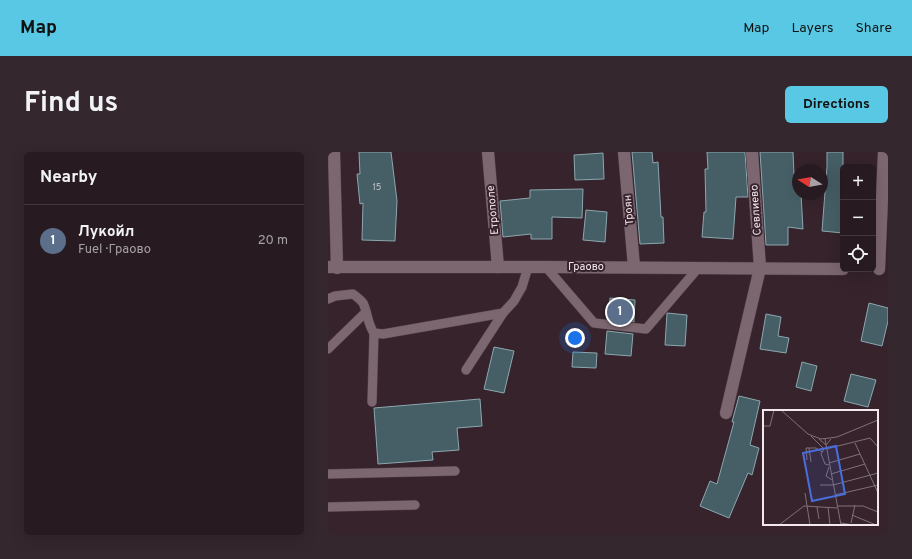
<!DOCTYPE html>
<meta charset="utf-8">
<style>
:root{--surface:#281a21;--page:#34272e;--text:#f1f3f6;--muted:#a5a1a5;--line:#44383f;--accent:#59c8e4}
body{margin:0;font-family:Overpass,sans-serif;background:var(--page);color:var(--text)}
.controls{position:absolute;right:12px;top:12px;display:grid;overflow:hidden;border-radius:6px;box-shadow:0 4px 16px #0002}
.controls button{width:36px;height:36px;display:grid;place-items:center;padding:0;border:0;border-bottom:1px solid var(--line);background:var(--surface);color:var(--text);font:20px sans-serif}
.compass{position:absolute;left:464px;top:12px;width:36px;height:36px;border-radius:50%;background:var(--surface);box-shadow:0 4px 16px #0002;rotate:281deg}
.you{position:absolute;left:247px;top:186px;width:14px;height:14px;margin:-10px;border:3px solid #fff;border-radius:50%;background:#1a73e8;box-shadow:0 0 0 6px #1a73e833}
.badge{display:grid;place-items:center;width:26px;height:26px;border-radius:50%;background:var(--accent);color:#fff;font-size:13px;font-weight:700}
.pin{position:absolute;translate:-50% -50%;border:2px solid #fff;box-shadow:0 1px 4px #0006}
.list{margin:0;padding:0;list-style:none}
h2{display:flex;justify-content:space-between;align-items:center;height:52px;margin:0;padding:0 16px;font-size:17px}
h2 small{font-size:13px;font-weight:400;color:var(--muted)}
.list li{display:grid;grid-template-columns:26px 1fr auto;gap:12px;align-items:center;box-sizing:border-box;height:72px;padding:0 16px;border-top:1px solid var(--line)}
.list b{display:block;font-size:15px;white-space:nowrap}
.list p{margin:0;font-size:13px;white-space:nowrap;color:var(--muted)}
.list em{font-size:13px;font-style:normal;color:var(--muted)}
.icon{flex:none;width:22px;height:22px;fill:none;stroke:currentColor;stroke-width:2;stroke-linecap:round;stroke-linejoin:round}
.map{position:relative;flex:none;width:560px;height:383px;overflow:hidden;border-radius:6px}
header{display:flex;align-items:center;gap:24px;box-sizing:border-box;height:56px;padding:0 20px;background:var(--accent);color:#111}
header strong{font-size:19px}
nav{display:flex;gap:22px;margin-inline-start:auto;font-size:14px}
.intro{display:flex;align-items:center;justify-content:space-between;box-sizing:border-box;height:96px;padding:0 24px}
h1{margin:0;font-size:28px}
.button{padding:10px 18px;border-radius:6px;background:var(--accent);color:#111;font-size:14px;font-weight:700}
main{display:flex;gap:24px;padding:0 24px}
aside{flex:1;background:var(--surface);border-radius:6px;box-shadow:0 4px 16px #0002}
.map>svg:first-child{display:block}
.building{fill:#465f66;stroke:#8ca7af}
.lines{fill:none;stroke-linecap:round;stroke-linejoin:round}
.lane-casing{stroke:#514149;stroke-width:10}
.street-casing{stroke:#514149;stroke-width:13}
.lane{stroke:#7c6670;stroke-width:9}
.street{stroke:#7c6670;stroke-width:12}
.labels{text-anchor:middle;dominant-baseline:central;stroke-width:4;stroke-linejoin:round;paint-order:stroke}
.number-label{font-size:9px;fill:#c8c5cb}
.street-label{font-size:11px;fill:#f4e7ed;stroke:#36232c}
.inset-road{fill:none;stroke:#827179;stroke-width:1}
.view{fill:#486ddc;fill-opacity:0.15;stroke:#486ddc;stroke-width:2}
.inset-edge{fill:none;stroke:#f4e7ed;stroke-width:2}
</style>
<header>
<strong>Map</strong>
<nav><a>Map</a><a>Layers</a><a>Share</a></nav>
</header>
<div class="intro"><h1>Find us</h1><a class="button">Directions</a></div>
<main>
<aside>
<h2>Nearby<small></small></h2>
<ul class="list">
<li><span class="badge" style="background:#5c6f8a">1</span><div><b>Лукойл</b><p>Fuel · Граово</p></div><em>20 m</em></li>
</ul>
</aside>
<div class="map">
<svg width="560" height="383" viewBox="0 0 560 383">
<rect width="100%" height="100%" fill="#36232c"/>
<!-- building -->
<g class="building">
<path d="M31,0h32l6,49 -2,40 -33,-1 1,-37 -3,1 -3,-30h3z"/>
<path d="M304,0h20l1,11 5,-1 3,55h2l1,26 -24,1z"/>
<path d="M379,0h38l3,45h-12l-3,42 -31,-2 2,-25h2l-1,-43h3z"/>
<path d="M432,0h33l1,22h4v20h3l2,35 -15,-2v18h-22z"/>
<path d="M499,0h16v81l-21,-2 5,-65z"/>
<path d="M275,1l1,26 -29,1 -1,-25z"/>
<path d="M255,37l-1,29 -30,-1v22h-21v-5l-28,3 -3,-36 30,-3v-8z"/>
<path d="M258,58l21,2 -2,30 -22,-2z"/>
<path d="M282,146l25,2 -1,22 -26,-3z"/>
<path d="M541,151l19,5v13l-6,25 -21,-5z"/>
<path d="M339,161l20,2 -2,31 -20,-1z"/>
<path d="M438,162l15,3 -3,19 11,2 -3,15 -26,-4z"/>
<path d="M279,179l26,3 -2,22 -26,-2z"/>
<path d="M166,195l20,4 -10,42 -20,-4z"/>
<path d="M245,200l24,1 -1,15 -24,-1z"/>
<path d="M474,210l15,4 -6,25 -15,-4z"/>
<path d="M523,222l25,6 -8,27 -24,-6z"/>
<path d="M411,244l21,5 -10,44 9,3 -7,27 -4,-2 -19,45 -29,-12 10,-25 7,3 17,-62h-2z"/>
<path d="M152,247l2,27 -25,2 2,22 -27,2 1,8 -55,4 -4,-56z"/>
</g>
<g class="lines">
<!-- lane casing -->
<g class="lane-casing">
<g id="lane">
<path d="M218,115l48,56 52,6 53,-62"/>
<path d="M0,147l7,-3 18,-2c4,3 8,6 10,9 5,10 4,20 11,30l9,1 120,-21 11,-12 8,-14 6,-20"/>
<path d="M0,197l38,-37"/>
<path d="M138,218l37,-57"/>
<path d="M44,250l2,-69"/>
<path d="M0,322l127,-3"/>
<path d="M0,355l87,-2"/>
</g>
</g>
<!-- street casing -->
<g class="street-casing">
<g id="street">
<path d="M6,0l3,116"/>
<path d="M160,0l10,115"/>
<path d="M296,0l10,115"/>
<path d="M0,115h218l297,2"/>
<path d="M551,117l5,-117"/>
<path d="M398,261l34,-145 -8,-116"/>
</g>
</g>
<!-- lane -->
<use href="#lane" class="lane"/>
<!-- street -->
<use href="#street" class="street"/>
</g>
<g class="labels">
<!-- number labels -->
<g class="number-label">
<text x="49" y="35">15</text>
</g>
<!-- street labels -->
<g class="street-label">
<text transform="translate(165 58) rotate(-95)">Етрополе</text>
<text transform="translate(301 58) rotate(-95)">Троян</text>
<text transform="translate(428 58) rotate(-94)">Севлиево</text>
<text x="258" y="115">Граово</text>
</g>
</g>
<!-- overview -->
<g transform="translate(435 258)">
<rect width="115" height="115" fill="#36232c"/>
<path class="inset-road" d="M18,0l27,24 13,5 16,-2 41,-17M0,16h7l4,-16M48,26l13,13 -3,5 4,10 4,1M56,29l7,6 5,-6M62,29l16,86M92,33l23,50M46,38l2,14M63,39l44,-11 8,9M44,50l-1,-12h10l6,4M66,53l31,-9M66,57l-3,9 6,4M68,64l34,-10M57,75h13l45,-12M42,83l5,32M72,85l43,-10M74,96h26l15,6M54,97l2,12M65,97l2,18M89,105l24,10M78,113l13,2M88,113l4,-18M16,115l25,-19 33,2"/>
<path class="view" d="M73,36l9,48 -33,7 -9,-48z"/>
<rect width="115" height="115" class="inset-edge"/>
</g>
</svg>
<div class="controls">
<button>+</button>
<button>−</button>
<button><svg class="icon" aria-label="locate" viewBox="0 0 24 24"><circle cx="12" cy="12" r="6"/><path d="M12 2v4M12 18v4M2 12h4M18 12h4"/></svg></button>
</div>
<svg class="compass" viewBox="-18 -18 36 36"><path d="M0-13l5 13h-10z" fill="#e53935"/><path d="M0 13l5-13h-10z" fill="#a5a1a5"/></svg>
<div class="you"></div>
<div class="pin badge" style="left:292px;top:160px;background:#5c6f8a">1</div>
</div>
</main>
